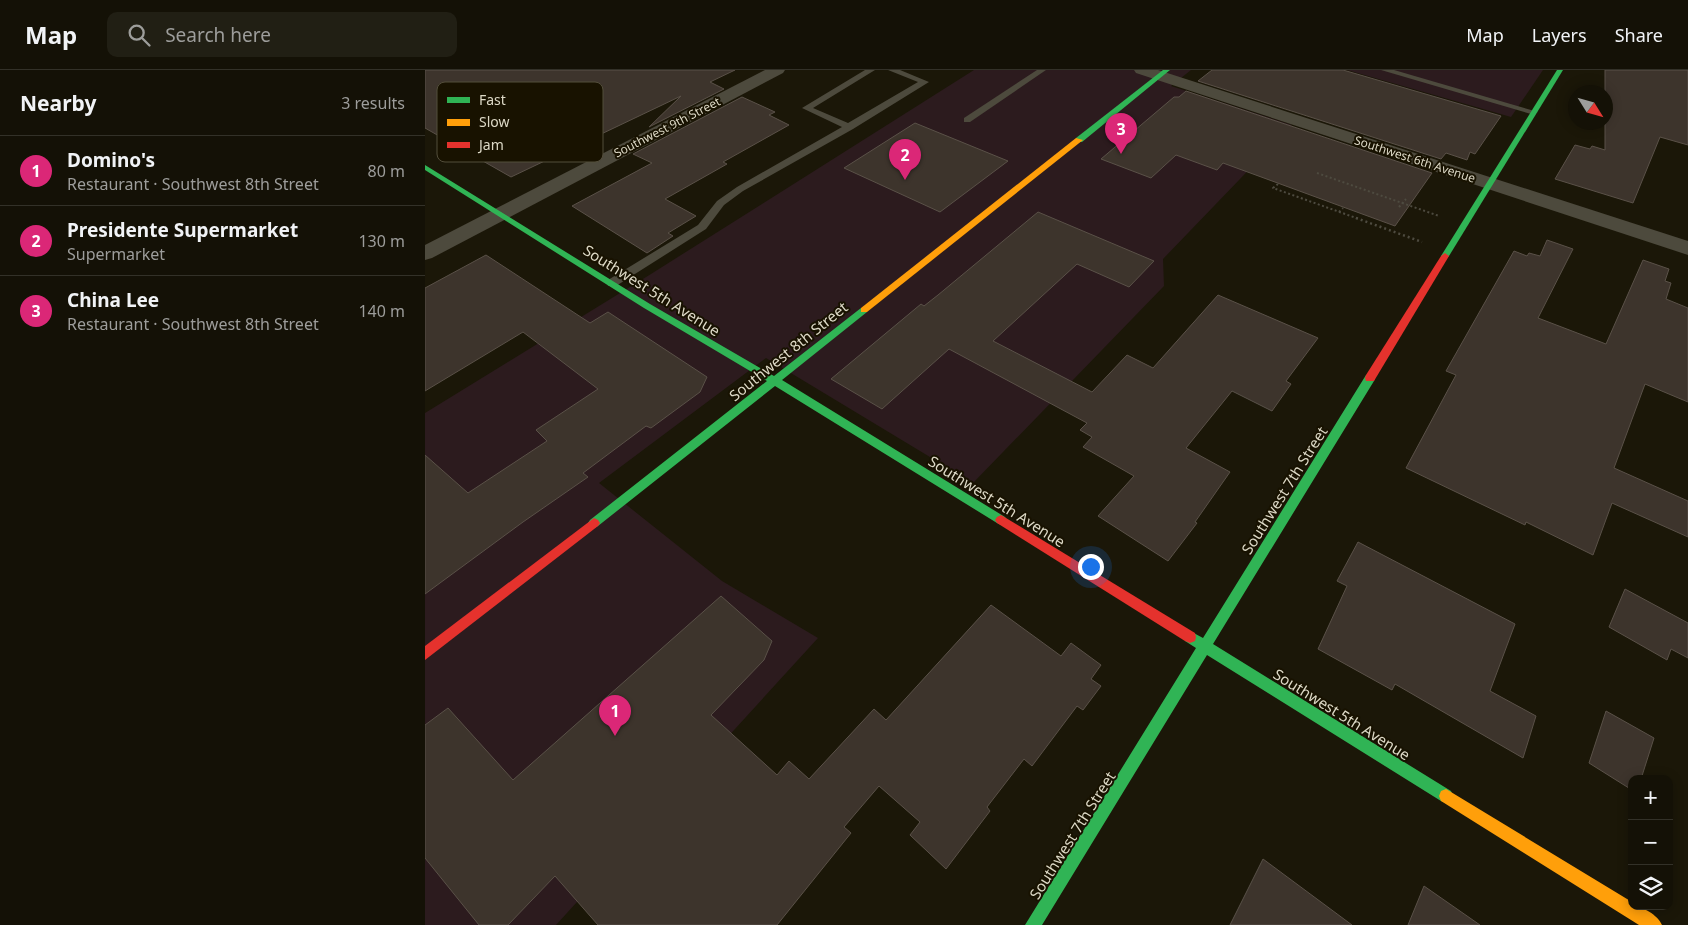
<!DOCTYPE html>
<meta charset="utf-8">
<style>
:root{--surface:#141106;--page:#211f14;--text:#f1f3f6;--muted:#9d9d9b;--line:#333128;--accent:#db2777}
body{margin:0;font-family:"Noto Sans",sans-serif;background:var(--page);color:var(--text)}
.controls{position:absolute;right:15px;bottom:15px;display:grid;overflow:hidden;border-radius:10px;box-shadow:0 2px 12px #0003}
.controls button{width:45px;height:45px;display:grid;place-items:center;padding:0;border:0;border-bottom:1px solid var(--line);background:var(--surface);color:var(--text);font:25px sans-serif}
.compass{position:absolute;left:1143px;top:15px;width:45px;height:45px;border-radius:50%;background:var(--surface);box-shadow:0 2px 12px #0003;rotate:127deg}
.you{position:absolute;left:665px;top:496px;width:18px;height:18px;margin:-12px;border:4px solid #fff;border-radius:50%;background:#1a73e8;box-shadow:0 0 0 8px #1a73e833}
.badge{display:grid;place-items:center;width:32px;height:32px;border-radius:50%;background:var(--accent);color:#fff;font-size:16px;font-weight:700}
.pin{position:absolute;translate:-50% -41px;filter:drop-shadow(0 1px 2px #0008)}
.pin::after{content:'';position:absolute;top:26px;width:18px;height:15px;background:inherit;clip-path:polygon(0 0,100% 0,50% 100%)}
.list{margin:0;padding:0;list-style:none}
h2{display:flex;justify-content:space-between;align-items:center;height:65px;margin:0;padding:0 20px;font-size:21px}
h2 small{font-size:16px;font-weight:400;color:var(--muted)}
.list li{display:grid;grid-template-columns:32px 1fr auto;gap:15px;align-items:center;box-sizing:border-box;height:70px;padding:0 20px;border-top:1px solid var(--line)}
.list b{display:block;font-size:19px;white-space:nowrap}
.list p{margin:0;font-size:16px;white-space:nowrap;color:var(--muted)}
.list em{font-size:16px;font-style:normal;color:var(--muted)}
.icon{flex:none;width:28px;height:28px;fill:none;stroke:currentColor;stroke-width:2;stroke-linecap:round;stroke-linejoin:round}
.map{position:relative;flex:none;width:1263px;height:855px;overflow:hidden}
header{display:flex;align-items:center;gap:30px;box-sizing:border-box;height:70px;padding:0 25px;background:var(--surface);border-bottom:1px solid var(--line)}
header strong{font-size:24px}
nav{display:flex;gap:28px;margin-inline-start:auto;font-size:18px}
.search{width:350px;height:45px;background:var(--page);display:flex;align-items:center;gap:12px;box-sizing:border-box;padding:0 18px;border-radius:10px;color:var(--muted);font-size:19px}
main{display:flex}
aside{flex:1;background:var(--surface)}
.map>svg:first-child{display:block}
.commercial{fill:#2c1b1e}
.building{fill:#3d342c;stroke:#5a5148}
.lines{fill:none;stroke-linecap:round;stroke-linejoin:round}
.path-far1{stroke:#4e4b40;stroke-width:2;stroke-dasharray:2 2.5;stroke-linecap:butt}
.path{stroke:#4e4b40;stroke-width:2.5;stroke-dasharray:2 3;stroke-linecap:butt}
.lane{fill:#4d4a3d;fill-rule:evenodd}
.street{fill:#4d4a3d;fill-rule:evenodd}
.fast{fill:#30b455;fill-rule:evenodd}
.slow{fill:#ff9f0a;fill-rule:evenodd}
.jam{fill:#e5322d;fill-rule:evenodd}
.labels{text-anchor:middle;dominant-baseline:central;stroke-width:4;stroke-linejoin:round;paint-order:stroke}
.far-street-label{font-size:12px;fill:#ddd9c6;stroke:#181200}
.street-label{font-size:15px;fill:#ddd9c6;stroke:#181200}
.key{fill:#181200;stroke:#534e3b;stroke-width:1}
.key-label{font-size:14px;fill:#ddd9c6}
</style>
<header>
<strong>Map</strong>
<div class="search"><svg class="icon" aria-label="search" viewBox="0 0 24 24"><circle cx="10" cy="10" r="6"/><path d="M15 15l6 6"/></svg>Search here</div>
<nav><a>Map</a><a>Layers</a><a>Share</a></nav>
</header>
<main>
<aside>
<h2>Nearby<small>3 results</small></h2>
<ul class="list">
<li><span class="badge">1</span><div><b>Domino's</b><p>Restaurant · Southwest 8th Street</p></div><em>80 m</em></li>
<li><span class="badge">2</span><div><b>Presidente Supermarket</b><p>Supermarket</p></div><em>130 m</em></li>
<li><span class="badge">3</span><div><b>China Lee</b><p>Restaurant · Southwest 8th Street</p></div><em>140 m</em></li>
</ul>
</aside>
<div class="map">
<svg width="1263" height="855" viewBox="0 0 1263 855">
<rect width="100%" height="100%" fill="#1b1708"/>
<!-- commercial -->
<g class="commercial">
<path d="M549,0h217l-20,16 121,39 -129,134 1,27 -191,197 -207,-125 -167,125 123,98 96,57 -262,287h-131v-512l226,-139z"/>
<path d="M922,0h196l-32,47z"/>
</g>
<!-- building -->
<g class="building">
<path d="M0,0h310l-25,12 14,7 -75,38 32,-31 -170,81 -86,-49z"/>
<path d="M787,0h131l158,46 -26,38 -5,-2 -3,8 -21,-7 -5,6 -243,-78z"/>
<path d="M1180,0h83v75l-28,-8 -27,66 -78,-24 20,-34 15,4 2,-3 13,4z"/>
<path d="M761,21l246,82 -37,53 -172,-63 -6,7 -41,-15 -25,23 -50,-19 73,-62h5z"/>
<path d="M317,27l33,15 -6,3 20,10 -66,37 4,2 -62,35 31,17 -28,17 5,3 -26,17 -75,-47 80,-43 -19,-9z"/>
<path d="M490,53l93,38 -68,51 -96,-44z"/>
<path d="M613,142l116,49 -25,26 -52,-23 -84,77 99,51 35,-37 26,13 65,-73 100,43 -32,43 5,3 -19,27 -40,-20 -46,57 44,24 -35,50 2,1 -29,38 -70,-45 36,-40 -51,-29 9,-10 -12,-7 7,-7 -138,-74 -67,60 -51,-30 90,-75 3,2 14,-11z"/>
<path d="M1122,170l26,9 -35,69 68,26 37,-84 26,9 -4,12 6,2 -5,16 22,9v94l-43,-18 -31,84 74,33v36l-76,-34 -19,52 -67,-33 -1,3 -119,-57 50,-93 -10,-4 68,-120 13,5 2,-3 11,3z"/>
<path d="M61,185l104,68 18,-11 99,65 -7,15 -49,36 -5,-2 -63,47 5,4 -65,45 -98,72v-139l43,38 79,-52 -11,-11 62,-41 -75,-57 -98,59v-103z"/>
<path d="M933,472l157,82 -25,67 46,25 -13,42 -128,-74 -3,6 -74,-41 29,-63 -10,-5z"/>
<path d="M1200,519l63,34v35l-17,-9 -4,11 -58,-33z"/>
<path d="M296,526l51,45 -8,19 -53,55 66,60 12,-14 20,18 65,-70 12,11 105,-115 70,51 10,-13 30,22 -10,14 10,7 -18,24 -6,-4 -45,60 -8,-7 -37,48 3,4 -44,58 -36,-34 10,-13 -41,-36 -35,41 7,6 -74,92h-179l-43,-49 -47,49h-29l-54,-67v-133l23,-17 65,72z"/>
<path d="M1181,641l48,27 -13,41h-9v11l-43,-27z"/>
<path d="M838,789l89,66h-122z"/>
<path d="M999,816l56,39h-72z"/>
</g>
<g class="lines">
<!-- path-far1 -->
<g class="path-far1">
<path d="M892,103l122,43"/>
<path d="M853,114l-5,4 86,31"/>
<path d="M974,137l7,-8"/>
<path d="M914,142l4,-4"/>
</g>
<!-- path -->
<path class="path" d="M931,148l66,24"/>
<!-- lane -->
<g class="lane">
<path d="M440,0h10l-62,38 35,15 70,-41 -30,-12h12l29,12 -76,47 -110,62 -19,14 -18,24 -90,57h-8l-1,-3 1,-3 90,-55 19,-24 20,-14 105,-60 -40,-19z"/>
<path d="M612,0h9l-76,52h-6v-4z"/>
<path d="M956,0h13l144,42 -7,2z"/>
</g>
<!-- street -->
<g class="street">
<path d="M340,0h20l-2,3 -351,185 -7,2v-15z"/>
<path d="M709,0h24l530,171v14l-552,-182z"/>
</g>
<!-- fast -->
<g class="fast">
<path d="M738,0h7l-88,72h-6v-4z"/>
<path d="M1132,0h6l-114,186 -4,3 -3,-1 -1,-2z"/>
<path d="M0,95l225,139 124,72 87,-68h6v4l-85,68 223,137 2,3 -2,3 -4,2 -4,-2 -222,-137 -177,140 -4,2 -4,-2 -2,-3 2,-3 177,-139 -123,-73 -219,-138z"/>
<path d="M945,304l4,1 1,3 -1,3 -161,263 238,147 2,5 -2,5 -5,2 -5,-2 -234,-146 -165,270h-17l171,-277 -11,-7 -1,-4 1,-4 5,-2 13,7 163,-263z"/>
</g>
<!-- slow -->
<g class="slow">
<path d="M651,68l7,2 -216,172h-6v-4z"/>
<path d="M1021,719l186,113v4c10,0 26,9 30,19h-23l-198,-124 -2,-5 2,-5z"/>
</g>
<!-- jam -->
<g class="jam">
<path d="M1020,183l4,3 -75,125h-8l-1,-3 1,-3 75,-119z"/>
<path d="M576,445l194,118 1,4 -1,4 -5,2 -5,-2 -188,-118 -2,-3 2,-3z"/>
<path d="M169,448l4,2 2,3 -2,3 -173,134v-14z"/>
</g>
</g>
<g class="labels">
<!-- far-street labels -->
<g class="far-street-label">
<text transform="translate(242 57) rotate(-27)">Southwest 9th Street</text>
<text transform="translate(990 89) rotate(18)">Southwest 6th Avenue</text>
</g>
<!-- street labels -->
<g class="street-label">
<text transform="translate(227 220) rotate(32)">Southwest 5th Avenue</text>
<text transform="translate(363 281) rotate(-39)">Southwest 8th Street</text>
<text transform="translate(859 420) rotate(-58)">Southwest 7th Street</text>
<text transform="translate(572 431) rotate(32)">Southwest 5th Avenue</text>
<text transform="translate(917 644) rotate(32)">Southwest 5th Avenue</text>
<text transform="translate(647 765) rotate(-58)">Southwest 7th Street</text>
</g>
</g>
<!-- legend -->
<rect x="12" y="12" width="166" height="80" rx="8" class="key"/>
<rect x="22" y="27" width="23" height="6" fill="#30b455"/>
<rect x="22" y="49" width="23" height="7" fill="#ff9f0a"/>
<rect x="22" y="72" width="23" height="6" fill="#e5322d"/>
<g class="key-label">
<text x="54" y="35">Fast</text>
<text x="54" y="57">Slow</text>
<text x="54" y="80">Jam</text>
</g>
</svg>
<div class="controls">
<button>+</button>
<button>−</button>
<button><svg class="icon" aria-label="layers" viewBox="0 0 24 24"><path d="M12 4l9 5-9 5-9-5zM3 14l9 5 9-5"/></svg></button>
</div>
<svg class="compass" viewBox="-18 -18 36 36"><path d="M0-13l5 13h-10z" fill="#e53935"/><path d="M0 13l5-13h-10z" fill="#9d9d9b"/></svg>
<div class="you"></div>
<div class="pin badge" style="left:190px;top:666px">1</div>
<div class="pin badge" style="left:480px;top:110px">2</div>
<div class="pin badge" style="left:696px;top:84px">3</div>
</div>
</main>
